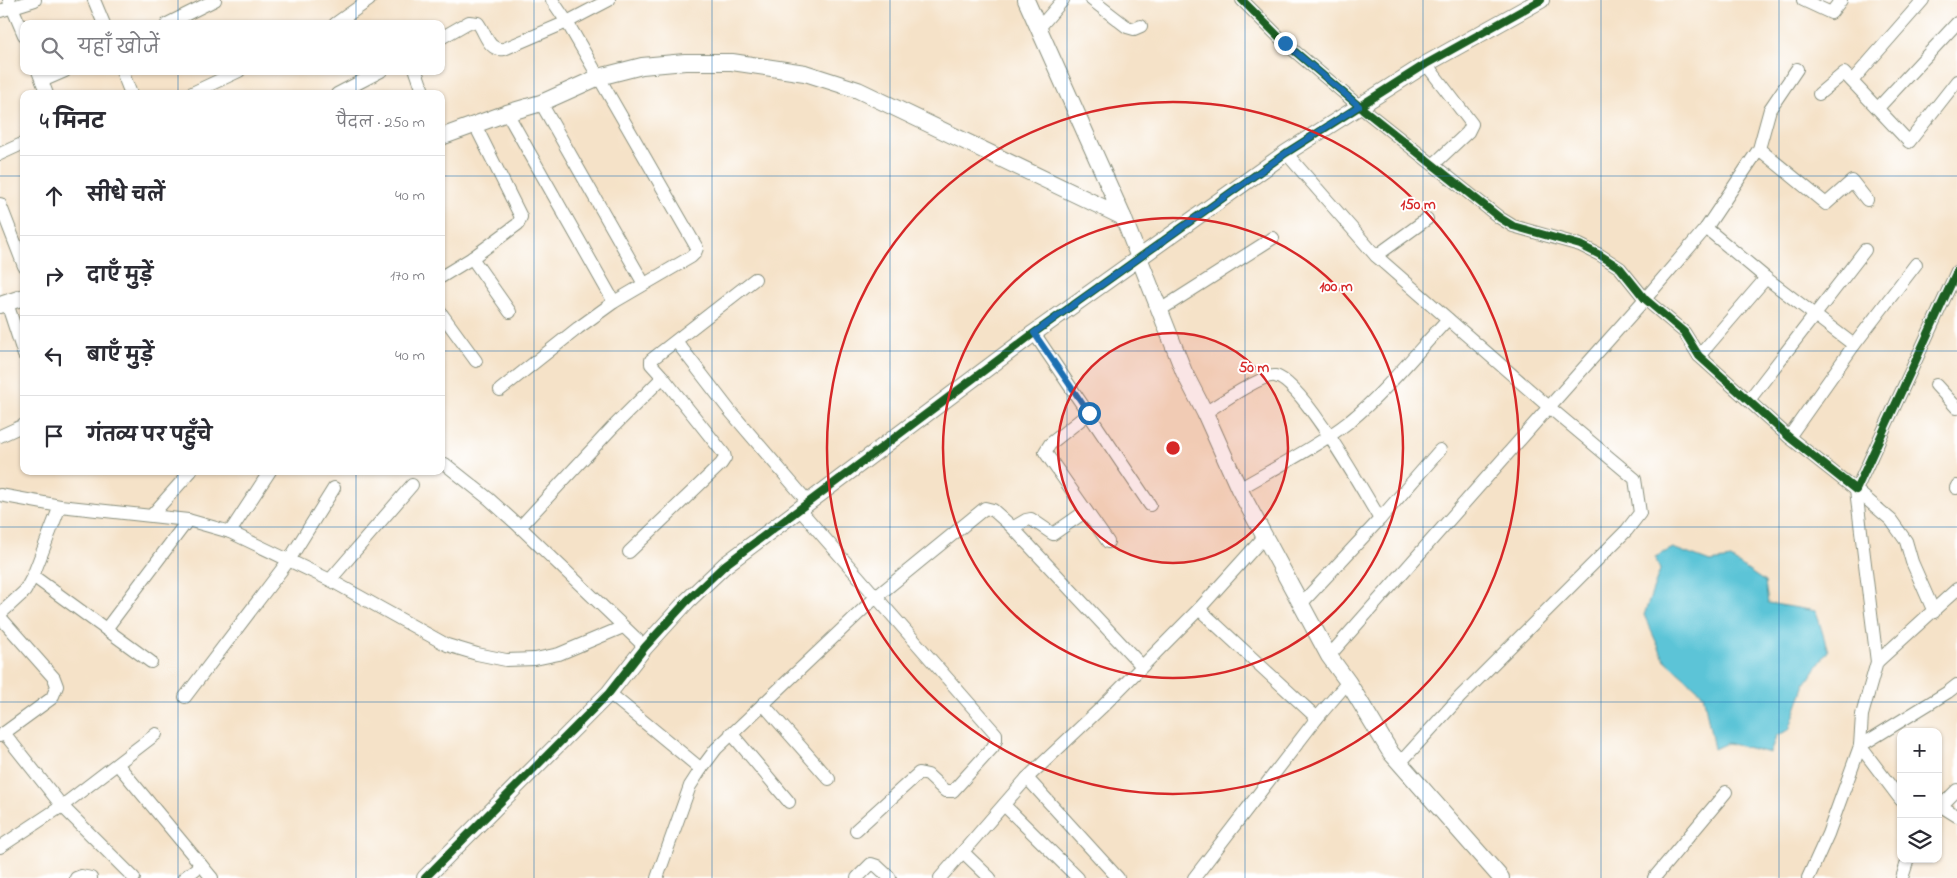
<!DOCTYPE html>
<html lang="hi">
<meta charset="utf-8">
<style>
:root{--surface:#fff;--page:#f7f7f7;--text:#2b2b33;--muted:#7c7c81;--line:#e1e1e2}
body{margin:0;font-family:"Indie Flower","Playpen Sans Deva",sans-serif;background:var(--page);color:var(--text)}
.controls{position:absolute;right:15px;bottom:15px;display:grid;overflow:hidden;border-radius:10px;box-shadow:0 1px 4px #0004}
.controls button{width:45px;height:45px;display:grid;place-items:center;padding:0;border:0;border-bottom:1px solid var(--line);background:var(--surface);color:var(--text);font:25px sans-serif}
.stop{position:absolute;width:15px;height:15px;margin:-11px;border:4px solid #1f6fb2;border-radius:50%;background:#fff}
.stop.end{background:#1f6fb2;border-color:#fff;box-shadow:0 1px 5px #0008}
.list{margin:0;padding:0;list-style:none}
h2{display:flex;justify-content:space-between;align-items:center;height:65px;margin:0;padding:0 20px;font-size:21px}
h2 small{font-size:16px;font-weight:400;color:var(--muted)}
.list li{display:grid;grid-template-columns:32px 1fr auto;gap:15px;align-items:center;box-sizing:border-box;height:80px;padding:0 20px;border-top:1px solid var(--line)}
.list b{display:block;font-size:19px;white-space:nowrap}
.list em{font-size:16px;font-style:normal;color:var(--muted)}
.icon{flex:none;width:28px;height:28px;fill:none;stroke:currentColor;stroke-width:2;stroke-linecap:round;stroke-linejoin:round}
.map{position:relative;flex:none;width:1957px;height:878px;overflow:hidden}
.search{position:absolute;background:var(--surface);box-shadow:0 1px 4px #0004;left:20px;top:20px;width:425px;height:55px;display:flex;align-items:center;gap:12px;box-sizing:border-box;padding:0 18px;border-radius:10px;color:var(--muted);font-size:19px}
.panel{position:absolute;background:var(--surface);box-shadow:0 1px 4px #0004;left:20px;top:90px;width:425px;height:385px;border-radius:10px}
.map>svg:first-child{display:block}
.water{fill:#5bc4d7;stroke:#3d8086}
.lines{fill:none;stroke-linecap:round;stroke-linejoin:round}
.minor-casing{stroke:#8a907e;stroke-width:14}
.tertiary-casing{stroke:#8a907e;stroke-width:18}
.minor{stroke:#fff;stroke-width:12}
.tertiary{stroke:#fff;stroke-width:16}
.cycleway-casing{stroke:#fff;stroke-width:11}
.cycleway{stroke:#1b5e20;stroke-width:8}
.route{stroke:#1f6fb2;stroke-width:6}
.grid{fill:none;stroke:#1f6fb2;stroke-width:1;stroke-opacity:0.55}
.ring{fill:none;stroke:#d62828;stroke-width:2.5}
.centre{fill:#d62828;stroke:#fff;stroke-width:2.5}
.ring-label{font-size:15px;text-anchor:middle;font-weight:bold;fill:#d62828;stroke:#fff;stroke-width:4;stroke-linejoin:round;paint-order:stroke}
</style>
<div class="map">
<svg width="1957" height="878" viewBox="0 0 1957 878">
<rect width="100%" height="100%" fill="#fff"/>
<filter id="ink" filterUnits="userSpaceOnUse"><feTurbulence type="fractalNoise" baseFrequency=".02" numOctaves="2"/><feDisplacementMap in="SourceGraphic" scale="10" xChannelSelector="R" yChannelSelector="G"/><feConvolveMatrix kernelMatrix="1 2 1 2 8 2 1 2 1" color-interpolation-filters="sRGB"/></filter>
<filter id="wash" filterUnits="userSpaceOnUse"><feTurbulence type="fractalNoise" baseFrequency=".0096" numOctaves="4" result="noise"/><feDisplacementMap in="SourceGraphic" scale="20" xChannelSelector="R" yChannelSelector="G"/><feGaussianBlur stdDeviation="1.12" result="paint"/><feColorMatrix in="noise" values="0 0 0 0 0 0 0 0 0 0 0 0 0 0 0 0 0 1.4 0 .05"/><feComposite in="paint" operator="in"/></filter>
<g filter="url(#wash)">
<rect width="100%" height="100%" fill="#f5e2c8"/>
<!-- water -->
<path class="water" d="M1673,548l37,14 21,-3 34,23 3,21 48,8 12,40 -23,33 -16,46 -13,6 -6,17 -43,-10 -13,6 -11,-55 -39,-35 -20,-44 16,-45 -5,-13z"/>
</g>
<g filter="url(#ink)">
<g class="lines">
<!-- minor casing -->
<g class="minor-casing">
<g id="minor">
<path d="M9,0l15,35"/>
<path d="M94,0l10,24"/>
<path d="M1092,0l35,27 7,2 7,-3"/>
<path d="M1242,0l43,43 74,63 141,112 13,8 67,19 20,10 20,13 25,31 39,33 15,24 90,81 67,53 101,-219"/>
<path d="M1803,0l28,13 10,-13"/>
<path d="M0,11l35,-11"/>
<path d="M167,24l48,-24"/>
<path d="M335,24l34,-24"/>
<path d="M1039,28l24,-28"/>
<path d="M441,38l28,-16 9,1c8,11 10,28 26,26l63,-27 42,-22"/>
<path d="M1426,64l46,60 -4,8 -34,32"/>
<path d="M38,71l9,23"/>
<path d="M122,71l9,23"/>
<path d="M416,71l8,23"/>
<path d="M42,81l23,-10"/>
<path d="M1852,81l71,-81"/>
<path d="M190,94l49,-23"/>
<path d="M337,94l44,-23"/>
<path d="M1819,94l25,-21 65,69 48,-61"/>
<path d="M541,103l103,181"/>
<path d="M1878,108l79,-85"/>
<path d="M507,113l107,189"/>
<path d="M1759,149l67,55 26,-23 15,19"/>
<path d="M1286,153l90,103 173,151 96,-108 61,-71 53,-79 11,-40 27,-40"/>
<path d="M0,154l24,-11"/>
<path d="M0,204l24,62"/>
<path d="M1706,228l60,50 88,67"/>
<path d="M1376,256l51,-37"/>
<path d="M472,258l38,54"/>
<path d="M441,277l31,-19 46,-34 3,-7 -46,-92"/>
<path d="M7,303l17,52"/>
<path d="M1160,310l113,-72"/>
<path d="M441,313l35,48"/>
<path d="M1034,333l116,172"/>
<path d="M676,341l54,70 78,91"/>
<path d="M1699,356l67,-78"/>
<path d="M1936,385l21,23"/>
<path d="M500,390l78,-62 36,-26 77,-45 4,-4 2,-5 -130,-226 -15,-22"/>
<path d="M1749,400l116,-150"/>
<path d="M1089,413l-39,31 -5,8 63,90"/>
<path d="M1205,413c12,-8 58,-39 70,-37 27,5 89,117 105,143"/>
<path d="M0,436l24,-11"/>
<path d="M1789,437l65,-92 62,-81"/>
<path d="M445,464l44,35 31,28 125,120"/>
<path d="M1956,488l1,-2"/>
<path d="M1239,489c36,-21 79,-43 111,-68 35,-29 67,-69 98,-102"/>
<path d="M1856,490l35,30 15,21 6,21 22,50"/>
<path d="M0,495l60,11 128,14 42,12 100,48 117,65 30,9 29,6 29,-1 24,-5 64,-27"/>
<path d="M800,510l196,224v6l-3,7 -40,44h-8l-17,-16 -9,-2 -63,57"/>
<path d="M152,515l39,-44"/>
<path d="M1011,526l131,140"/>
<path d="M520,527l92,-99 48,-48v-6l-9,-10v-4l104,-81"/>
<path d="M230,532l40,-61"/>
<path d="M629,552l92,-88 4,-6 -1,-4 -62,-78"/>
<path d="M33,576l118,86"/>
<path d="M330,580l82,-95"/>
<path d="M1301,604l79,-85 60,-69"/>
<path d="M1199,609l118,109"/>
<path d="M0,614l25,-23 8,-15 27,-70"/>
<path d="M0,617l54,61 3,8 -5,12 -52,38"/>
<path d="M106,629l82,-109"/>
<path d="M1329,656l220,-249 86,72 5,34 -13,17 -167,167 -60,66"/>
<path d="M1877,662l80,-73"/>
<path d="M609,693l92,76"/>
<path d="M185,697l104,-137 45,-72"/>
<path d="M763,704l66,75"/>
<path d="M4,733l58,73 72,72"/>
<path d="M731,733l58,69"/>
<path d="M118,765l94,113"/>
<path d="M1027,778l91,100"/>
<path d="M1901,800l-41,-54 88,-54 9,-7"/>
<path d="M1004,805l74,73"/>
<path d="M1941,806l16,-16"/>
<path d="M1938,808l3,-2 16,10"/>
<path d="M0,847l62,-41 94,-72"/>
<path d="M963,852l27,26"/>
<path d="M76,878l5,-2 10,2"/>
<path d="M184,878l17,-13"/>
<path d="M657,878l33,-92 11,-17 15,-20 160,-152 109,-89 8,2 18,16 3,1 12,-7 5,-1 22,15 33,-23"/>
<path d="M857,878l14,-14 6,2 13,12"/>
<path d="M940,878l87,-100 74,-70 98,-99 65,-72"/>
<path d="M1194,878l123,-160 31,-36"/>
<path d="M1654,878l72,-86"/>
<path d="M1808,878l20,-44 32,-88 2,-31 15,-53 -21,-172"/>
<path d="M1902,878l6,-19"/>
</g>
</g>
<!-- tertiary casing -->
<g class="tertiary-casing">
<g id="tertiary">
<path d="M1026,0l97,217 61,155 21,41 34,76 62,115 28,52 19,26 43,71 110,125"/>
<path d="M441,137l66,-24 34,-10 58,-26 43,-11 43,-4h47l73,11 53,17 265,127"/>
<path d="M0,305l24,-8"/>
<path d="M425,878l184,-185 36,-46 42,-46 38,-36 309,-232 252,-180 140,-89 115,-64"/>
</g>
</g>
<!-- minor -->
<use href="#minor" class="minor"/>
<!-- tertiary -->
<use href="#tertiary" class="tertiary"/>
<!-- cycleway casing -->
<g class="cycleway-casing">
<g id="cycleway">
<path d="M1242,0l43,43 74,63 141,112 13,8 67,19 20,10 20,13 25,31 39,33 15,24 90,81 67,53 101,-219"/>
<path d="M425,878l184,-185 36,-46 42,-46 38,-36 309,-232 252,-180 140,-89 115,-64"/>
</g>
</g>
<!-- cycleway -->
<use href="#cycleway" class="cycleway"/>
</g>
</g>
<g class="lines" filter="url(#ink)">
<!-- route -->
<path class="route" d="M1089,413l-55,-80 252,-180 73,-47 -74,-63"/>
</g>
<!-- grid -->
<path class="grid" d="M178,0v24M356,0v24M534,0v878M712,0v878M890,0v878M1067,0v878M1245,0v878M1423,0v878M1601,0v878M1779,0v878M178,71v23M356,71v23M0,176h24M441,176h1516M0,351h24M441,351h1516M178,471v407M356,471v407M0,527h1957M0,702h1957"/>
<!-- distance rings -->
<circle cx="1173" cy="448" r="115" fill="#d62828" fill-opacity=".12"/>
<g class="ring">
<circle cx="1173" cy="448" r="115"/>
<circle cx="1173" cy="448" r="230"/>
<circle cx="1173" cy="448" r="346"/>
</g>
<circle cx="1173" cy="448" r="8" class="centre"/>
<g class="ring-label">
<text x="1418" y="209">150 m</text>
<text x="1336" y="291">100 m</text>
<text x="1254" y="372">50 m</text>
</g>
</svg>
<div class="controls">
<button>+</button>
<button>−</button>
<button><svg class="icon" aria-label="layers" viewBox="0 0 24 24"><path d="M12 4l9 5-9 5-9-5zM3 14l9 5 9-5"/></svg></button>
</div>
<div class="stop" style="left:1089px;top:413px"></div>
<div class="stop end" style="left:1285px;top:43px"></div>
<div class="search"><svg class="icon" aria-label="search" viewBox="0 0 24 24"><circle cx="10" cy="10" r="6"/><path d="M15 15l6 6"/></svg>यहाँ खोजें</div>
<section class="panel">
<h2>4 मिनट<small>पैदल · 250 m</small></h2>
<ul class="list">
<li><svg class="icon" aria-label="ahead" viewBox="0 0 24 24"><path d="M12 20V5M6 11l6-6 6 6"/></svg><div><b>सीधे चलें</b></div><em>40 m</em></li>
<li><svg class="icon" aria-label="right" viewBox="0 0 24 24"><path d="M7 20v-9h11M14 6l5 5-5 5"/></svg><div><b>दाएँ मुड़ें</b></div><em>170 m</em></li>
<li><svg class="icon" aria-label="left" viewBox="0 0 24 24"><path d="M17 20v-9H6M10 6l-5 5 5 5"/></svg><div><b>बाएँ मुड़ें</b></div><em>40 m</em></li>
<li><svg class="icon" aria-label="arrive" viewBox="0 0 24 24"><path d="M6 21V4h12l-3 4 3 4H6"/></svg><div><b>गंतव्य पर पहुँचे</b></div></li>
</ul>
</section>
</div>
